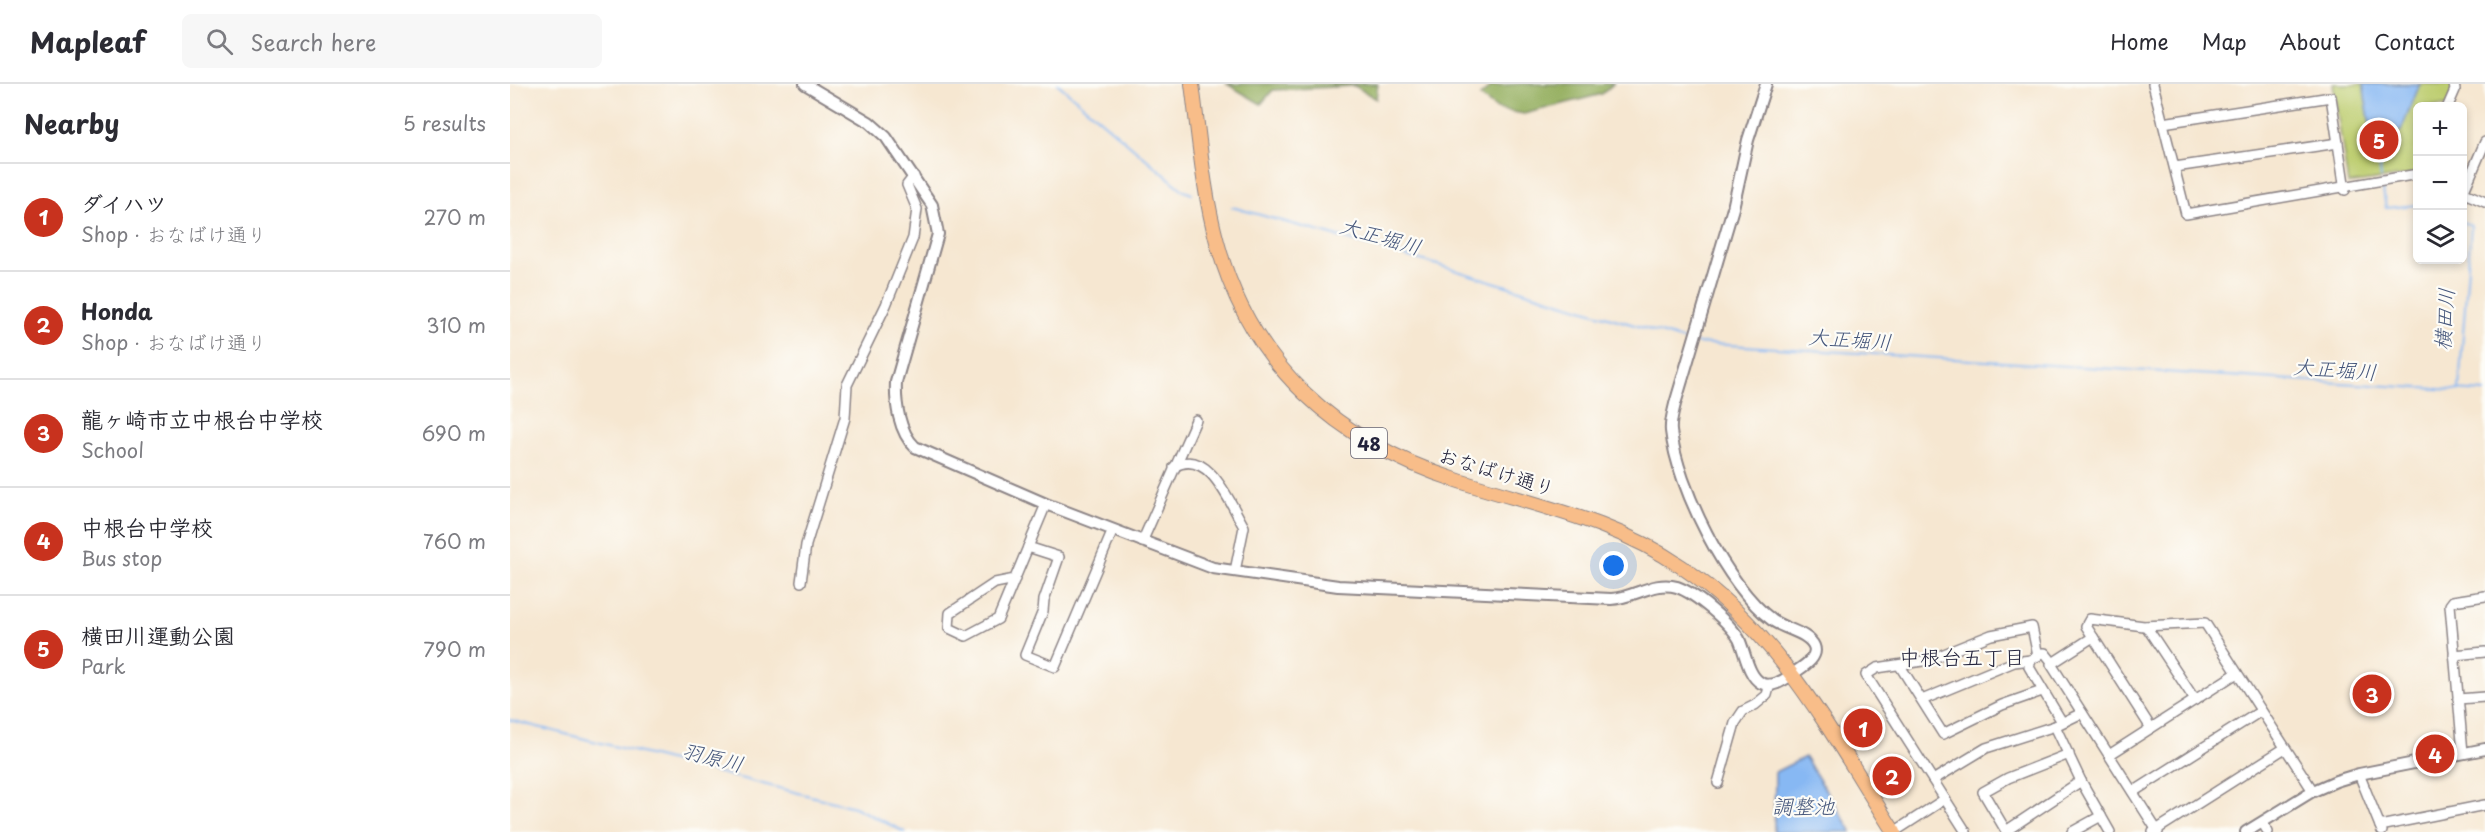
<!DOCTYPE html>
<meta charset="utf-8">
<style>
:root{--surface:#fff;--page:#f7f7f7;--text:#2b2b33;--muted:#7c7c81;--line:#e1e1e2;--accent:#c8321e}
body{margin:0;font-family:"Playpen Sans","Klee One",sans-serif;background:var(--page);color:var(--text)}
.controls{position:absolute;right:18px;top:18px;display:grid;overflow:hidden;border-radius:9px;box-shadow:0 3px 9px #0003}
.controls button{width:54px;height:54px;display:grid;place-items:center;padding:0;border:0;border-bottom:2px solid var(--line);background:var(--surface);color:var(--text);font:30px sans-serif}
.you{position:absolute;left:1104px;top:482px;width:21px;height:21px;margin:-15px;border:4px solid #fff;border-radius:50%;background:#1a73e8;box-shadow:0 0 0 9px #1a73e833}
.badge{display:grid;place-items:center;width:39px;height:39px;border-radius:50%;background:var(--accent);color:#fff;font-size:20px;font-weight:700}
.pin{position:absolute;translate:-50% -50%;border:3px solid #fff;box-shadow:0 2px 6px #0006}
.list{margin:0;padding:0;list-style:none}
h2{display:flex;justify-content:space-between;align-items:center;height:78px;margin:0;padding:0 24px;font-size:26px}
h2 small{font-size:20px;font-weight:400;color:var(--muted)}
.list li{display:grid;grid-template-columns:39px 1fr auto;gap:18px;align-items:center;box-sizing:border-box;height:108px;padding:0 24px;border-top:2px solid var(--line)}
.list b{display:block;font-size:22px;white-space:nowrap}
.list p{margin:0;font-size:20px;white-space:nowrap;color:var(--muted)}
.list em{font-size:20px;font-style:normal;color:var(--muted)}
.icon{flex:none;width:33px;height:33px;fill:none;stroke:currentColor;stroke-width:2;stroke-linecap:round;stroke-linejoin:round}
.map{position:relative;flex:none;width:1975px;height:748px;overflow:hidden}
header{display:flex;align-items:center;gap:36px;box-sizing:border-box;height:84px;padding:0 30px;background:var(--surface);border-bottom:2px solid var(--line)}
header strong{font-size:28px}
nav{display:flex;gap:33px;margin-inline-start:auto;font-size:21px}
.search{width:420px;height:54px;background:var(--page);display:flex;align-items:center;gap:15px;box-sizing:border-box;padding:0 21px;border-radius:9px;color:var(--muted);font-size:22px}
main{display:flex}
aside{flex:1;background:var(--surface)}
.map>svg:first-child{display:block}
.green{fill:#bdcd6f;stroke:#707855;stroke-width:1.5}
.forest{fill:#96b062;stroke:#5c694e;stroke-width:1.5}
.water{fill:#87b8f3;stroke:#546d97;stroke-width:1.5}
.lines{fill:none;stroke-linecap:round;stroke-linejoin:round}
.stream{stroke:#87b8f3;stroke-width:2}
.minor-casing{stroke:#8c8486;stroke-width:12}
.tertiary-casing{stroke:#8c8486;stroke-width:14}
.primary-casing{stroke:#8c8486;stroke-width:16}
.minor{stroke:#fff;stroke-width:9}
.tertiary{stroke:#fff;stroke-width:10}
.primary{stroke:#f8bd89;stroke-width:14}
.labels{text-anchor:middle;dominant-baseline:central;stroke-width:4.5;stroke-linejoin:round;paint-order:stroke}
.shield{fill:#fdfcf7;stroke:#646373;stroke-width:1.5}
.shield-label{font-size:18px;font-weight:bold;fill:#22223b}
.street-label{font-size:20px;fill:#22223b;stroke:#fdfcf7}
.water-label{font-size:21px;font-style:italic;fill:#45567b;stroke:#fdfcf7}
.neighbourhood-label{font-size:21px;fill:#22223b;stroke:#fdfcf7}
</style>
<header>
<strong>Mapleaf</strong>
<div class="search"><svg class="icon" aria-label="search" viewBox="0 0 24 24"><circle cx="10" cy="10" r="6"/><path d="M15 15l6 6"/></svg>Search here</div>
<nav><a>Home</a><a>Map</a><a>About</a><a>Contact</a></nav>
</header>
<main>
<aside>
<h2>Nearby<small>5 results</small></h2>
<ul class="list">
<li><span class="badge">1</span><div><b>ダイハツ</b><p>Shop · おなばけ通り</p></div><em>270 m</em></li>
<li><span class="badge">2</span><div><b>Honda</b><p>Shop · おなばけ通り</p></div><em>310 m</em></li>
<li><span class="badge">3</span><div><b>龍ヶ崎市立中根台中学校</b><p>School</p></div><em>690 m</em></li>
<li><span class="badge">4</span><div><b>中根台中学校</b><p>Bus stop</p></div><em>760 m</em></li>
<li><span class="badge">5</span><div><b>横田川運動公園</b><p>Park</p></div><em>790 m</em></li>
</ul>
</aside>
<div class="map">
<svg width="1975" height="748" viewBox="0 0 1975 748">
<rect width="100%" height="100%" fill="#fdfcf7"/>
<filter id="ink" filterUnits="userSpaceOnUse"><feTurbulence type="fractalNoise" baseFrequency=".0167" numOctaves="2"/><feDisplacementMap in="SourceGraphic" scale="12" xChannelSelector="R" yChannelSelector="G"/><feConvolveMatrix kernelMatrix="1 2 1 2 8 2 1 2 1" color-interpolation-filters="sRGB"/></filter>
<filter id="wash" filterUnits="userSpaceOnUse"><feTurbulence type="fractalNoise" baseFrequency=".008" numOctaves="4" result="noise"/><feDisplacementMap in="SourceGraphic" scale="24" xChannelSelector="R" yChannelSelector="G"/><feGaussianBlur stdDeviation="1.35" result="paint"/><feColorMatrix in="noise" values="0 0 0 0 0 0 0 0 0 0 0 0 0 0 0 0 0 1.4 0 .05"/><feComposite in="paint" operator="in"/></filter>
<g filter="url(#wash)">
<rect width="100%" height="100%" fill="#f6e7d1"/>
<!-- green -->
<path class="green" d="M1823,0h121l-6,22h-30l-1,68 -69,10z"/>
<!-- forest -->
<g class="forest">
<path d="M717,0h151l-2,15 -21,-13 -82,4 -12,14z"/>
<path d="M1011,0h92l-11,10 -78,20 -27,-5 -17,-13 12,-10z"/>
</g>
<!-- water -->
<g class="water">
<path d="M1853,0h57l-19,47 -29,6z"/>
<path d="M1295,673l47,75h-78l1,-60z"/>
</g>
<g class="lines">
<!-- stream -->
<g class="stream">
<path d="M548,0l126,107 8,3"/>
<path d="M1865,51l6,42"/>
<path d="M1872,99l4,25 32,-3"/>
<path d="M722,123l206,58 252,77"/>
<path d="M1186,259l789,49"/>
<path d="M1949,305l12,-164 -9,-3"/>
<path d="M0,636l344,87 51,25"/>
</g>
</g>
</g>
<g filter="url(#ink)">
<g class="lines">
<!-- minor casing -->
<g class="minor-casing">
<g id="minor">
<path d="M1643,0l33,130 232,-40"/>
<path d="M1938,22l7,-16 -1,-6"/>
<path d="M1653,39l168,-26 14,93"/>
<path d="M1665,83l163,-24"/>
<path d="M1952,108l23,10"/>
<path d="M1953,109l22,-51"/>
<path d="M664,383c34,-21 56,36 70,60l-9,44"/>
<path d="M632,458l54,-122"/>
<path d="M518,463l31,10 -15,43 -1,11 -18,44 30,12 58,-137"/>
<path d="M505,495l-20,4 -45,30 -1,15 17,8 32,-17 48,-115"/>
<path d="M291,498l5,-37 39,-127 2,-33 39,-80 27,-67 4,-29 -10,-24 7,-9"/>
<path d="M1636,542l49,74"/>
<path d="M1583,553l-42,27 107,168"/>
<path d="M1944,571l31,-3"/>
<path d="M1543,579l-8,-10h-3l-11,7 -2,7 33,55"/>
<path d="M1390,582l43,68 59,-29 40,-14"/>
<path d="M1948,615l27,-2"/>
<path d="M1412,616l92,-38 17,-2"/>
<path d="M1545,642l26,55 29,51"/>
<path d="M1641,644l-65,-102 4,-7 54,7 61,-3 108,168"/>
<path d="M1953,669l-13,-148 3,-4 32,-5"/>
<path d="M1559,670l-61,24 -25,14 23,39 75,-50"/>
<path d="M1599,671l128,-82"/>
<path d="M1849,690l23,57"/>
<path d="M1423,696l53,-32 69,-22 27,-13"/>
<path d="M1208,699l17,-60 8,-12 12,-6 12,-10 3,-11"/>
<path d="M1623,708l128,-81"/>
<path d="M1752,738l6,10"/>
<path d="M1870,742l105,-21"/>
<path d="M1384,748l51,-33"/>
<path d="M1456,748l-100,-157 11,-7 52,-8 62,-25 41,-8 6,29"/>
<path d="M1562,748l29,-16"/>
<path d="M1643,748l132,-84"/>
</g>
</g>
<!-- tertiary casing -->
<g class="tertiary-casing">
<g id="tertiary">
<path d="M295,0l64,38 17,15 46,68 6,29 -42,148c-1,21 3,50 19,65l131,57 167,64 125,18 273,13c23,-1 43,-19 66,-12 18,6 53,36 62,52 6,13 9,37 22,44 12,6 24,-4 33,-10 8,-6 25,-15 20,-27 -6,-14 -31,-17 -42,-26 -45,-33 -95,-134 -101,-189 -1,-9 2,-18 4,-27l58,-196 15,-68 18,-56"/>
<path d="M1736,748l65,-40 25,-11 23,-7 126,-25"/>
</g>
</g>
<!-- primary casing -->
<g class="primary-casing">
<path id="primary" d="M682,0c7,52 11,107 25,158 33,124 121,200 239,238 79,26 156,39 226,87 99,67 149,167 212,265"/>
</g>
<!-- minor -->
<use href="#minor" class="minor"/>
<!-- tertiary -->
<use href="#tertiary" class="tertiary"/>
<!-- primary -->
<use href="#primary" class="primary"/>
</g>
</g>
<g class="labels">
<!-- shield labels -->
<rect class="shield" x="841" y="344" width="36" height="30" rx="4.5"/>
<g class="shield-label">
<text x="859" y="359">48</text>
</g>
<!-- street labels -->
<g class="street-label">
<text transform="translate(987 387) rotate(17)">おなばけ通り</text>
</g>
<!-- water labels -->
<g class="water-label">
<text transform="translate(871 151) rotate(16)">大正堀川</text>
<text transform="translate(1933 235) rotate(-86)">横田川</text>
<text transform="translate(1340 254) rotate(4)">大正堀川</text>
<text transform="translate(1825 284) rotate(4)">大正堀川</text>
<text transform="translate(203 672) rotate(14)">羽原川</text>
<text x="1293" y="721">調整池</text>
</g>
<!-- neighbourhood labels -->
<g class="neighbourhood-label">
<text x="1452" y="572">中根台五丁目</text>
</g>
</g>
</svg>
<div class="controls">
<button>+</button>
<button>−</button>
<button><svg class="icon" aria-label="layers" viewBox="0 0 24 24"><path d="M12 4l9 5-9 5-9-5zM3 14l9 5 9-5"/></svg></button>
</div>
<div class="you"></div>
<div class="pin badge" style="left:1353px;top:644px">1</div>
<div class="pin badge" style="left:1382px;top:692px">2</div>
<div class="pin badge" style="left:1862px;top:610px">3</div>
<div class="pin badge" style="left:1925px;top:670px">4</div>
<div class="pin badge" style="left:1869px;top:56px">5</div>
</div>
</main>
